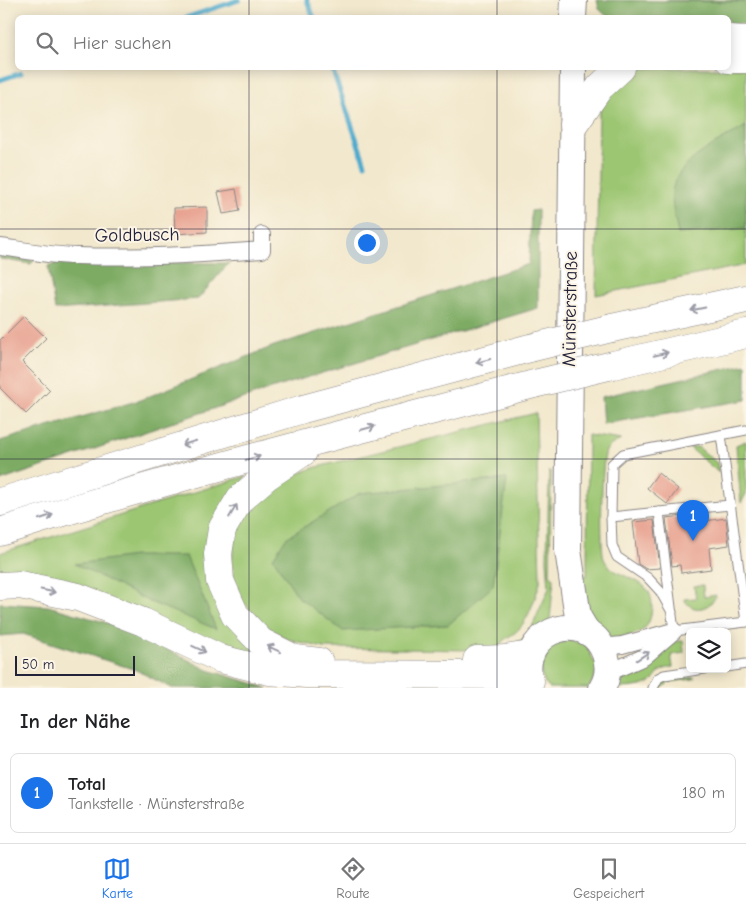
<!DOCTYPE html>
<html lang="de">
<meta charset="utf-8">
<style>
:root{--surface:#fff;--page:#f2f2f2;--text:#202124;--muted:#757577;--line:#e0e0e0;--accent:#1a73e8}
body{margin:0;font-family:"Comic Neue",sans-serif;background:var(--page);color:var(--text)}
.controls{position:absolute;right:15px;bottom:15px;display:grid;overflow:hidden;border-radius:8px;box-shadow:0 2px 12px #0003}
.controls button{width:45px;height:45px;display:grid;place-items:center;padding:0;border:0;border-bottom:1px solid var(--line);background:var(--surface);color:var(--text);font:25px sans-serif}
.scale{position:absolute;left:15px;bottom:12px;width:120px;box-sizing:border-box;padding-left:5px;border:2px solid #22223b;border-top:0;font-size:14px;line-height:18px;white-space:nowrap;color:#22223b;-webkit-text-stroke:4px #fcf5e5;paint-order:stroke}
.you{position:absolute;left:366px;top:242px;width:18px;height:18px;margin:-12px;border:4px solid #fff;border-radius:50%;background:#1a73e8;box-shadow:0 0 0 8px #1a73e833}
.badge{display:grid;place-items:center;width:32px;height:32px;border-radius:50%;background:var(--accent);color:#fff;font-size:16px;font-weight:700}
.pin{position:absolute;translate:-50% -41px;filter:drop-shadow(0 1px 2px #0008)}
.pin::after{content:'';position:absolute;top:26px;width:18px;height:15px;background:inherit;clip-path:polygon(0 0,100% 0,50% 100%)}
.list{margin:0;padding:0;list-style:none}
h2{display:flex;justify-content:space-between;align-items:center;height:65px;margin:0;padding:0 20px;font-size:21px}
h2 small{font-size:16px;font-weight:400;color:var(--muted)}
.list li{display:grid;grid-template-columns:32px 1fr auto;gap:15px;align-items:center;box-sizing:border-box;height:80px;margin:0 10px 10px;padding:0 10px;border:1px solid var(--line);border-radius:8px}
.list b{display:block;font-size:19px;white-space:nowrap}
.list p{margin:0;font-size:16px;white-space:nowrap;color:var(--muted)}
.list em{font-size:16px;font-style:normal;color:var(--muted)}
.icon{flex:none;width:28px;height:28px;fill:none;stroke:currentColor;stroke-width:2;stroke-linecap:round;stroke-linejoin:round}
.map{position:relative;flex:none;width:746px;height:688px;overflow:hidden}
.search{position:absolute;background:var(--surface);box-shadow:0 2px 12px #0003;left:15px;right:15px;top:15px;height:55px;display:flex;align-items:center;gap:12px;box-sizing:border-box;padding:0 18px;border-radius:8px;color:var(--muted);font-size:19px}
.sheet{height:155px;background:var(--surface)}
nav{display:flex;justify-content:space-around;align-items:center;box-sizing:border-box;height:70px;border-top:1px solid var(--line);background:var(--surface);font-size:14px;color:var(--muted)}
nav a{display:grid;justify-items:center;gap:2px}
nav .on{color:var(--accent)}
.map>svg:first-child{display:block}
.green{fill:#9cc672;stroke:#5f7456}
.forest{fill:#7dab64;stroke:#506650}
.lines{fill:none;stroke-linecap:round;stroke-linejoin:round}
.stream{stroke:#4fabcd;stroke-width:5}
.building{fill:#e69a88}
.service-casing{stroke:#8a8584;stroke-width:11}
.minor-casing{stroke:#8a8584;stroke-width:18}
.primary-casing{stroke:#8a8584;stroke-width:28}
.motorway-casing{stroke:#8a8584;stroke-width:29}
.service{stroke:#fff;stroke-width:9}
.minor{stroke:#fff;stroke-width:16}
.primary{stroke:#fff;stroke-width:26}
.motorway{stroke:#fff;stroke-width:28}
.motorway-bridge-casing{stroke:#8a8584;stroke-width:29;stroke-linecap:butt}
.motorway-bridge{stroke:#fff;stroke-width:28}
.oneway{stroke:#9c9ca7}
.grid{fill:none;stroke:#22223b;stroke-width:1;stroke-opacity:0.55}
.labels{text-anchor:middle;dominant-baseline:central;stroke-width:4;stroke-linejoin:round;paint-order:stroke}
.street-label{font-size:19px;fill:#22223b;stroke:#fcf5e5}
</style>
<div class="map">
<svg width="746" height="688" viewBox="0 0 746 688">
<rect width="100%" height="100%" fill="#fcf5e5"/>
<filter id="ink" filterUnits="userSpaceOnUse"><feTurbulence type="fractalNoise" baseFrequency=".02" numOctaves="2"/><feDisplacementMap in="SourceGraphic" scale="10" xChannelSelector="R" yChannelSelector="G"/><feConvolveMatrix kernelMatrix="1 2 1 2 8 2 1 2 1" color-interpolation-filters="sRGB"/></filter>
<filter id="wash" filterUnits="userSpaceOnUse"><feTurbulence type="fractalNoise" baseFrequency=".0096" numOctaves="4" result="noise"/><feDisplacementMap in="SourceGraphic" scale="20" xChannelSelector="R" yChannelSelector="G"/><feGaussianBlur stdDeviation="1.12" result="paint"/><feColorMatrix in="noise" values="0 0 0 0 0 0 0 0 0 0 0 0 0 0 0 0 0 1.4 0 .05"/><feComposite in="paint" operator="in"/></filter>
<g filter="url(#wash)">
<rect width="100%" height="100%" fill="#f2e8cd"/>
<!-- green -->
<g class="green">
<path d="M666,0h80v2l-80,-1z"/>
<path d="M646,68h100v197l-150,30 3,-180 5,-16 28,-27z"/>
<path d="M536,413l4,169c-5,16 -10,34 -21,47 -6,7 -17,9 -20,18l-27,3 -148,-2 -37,-9 -17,-10 -14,-12 -14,-17 -7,-19 -3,-17 3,-31 7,-17 23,-22 25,-17 23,-9z"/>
<path d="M588,435l33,5c-6,3 -12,5 -15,11 -5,10 -6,98 -2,108 12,25 55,13 47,56 -4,22 -25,21 -43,24l-17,-12 -9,-51h5z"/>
<path d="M746,441v53l-5,9 -5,-58z"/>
<path d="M689,447h9l19,16 2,10z"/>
<path d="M551,471l-1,104 4,3 -4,41 -18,21 -22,7 14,-9 8,-11 17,-39 -2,-28 2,-88z"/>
<path d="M246,476l-31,48 38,124 2,11 -255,-84v-22z"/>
<path d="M703,585l1,12 12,-2c-6,15 -24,19 -32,4l12,-1 -2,-12z"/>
<path d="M567,639l19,6 12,24 -9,19h-40c-10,-10 -12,-30 0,-40 4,-4 12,-6 18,-9z"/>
<path d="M677,641h6l1,12 -13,2 2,12c-17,3 -12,6 -22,15 -10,6 -28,6 -39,6 12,-17 21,-13 37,-24 10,-7 17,-17 28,-23z"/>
<path d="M694,677v2l-25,3 -7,6h-4l9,-8z"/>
</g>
<!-- forest -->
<g class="forest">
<path d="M597,0l149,2v22h-17l-1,-6 -120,-1 -9,-8z"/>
<path d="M746,126v102l-68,6c-2,-12 -6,-26 -6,-39 0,-33 50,-54 74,-69z"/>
<path d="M538,210v98l-249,75 -289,98v-40l140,-41 134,-54 255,-82 2,-53z"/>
<path d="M0,254l34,6 -3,4 -31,-5z"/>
<path d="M61,262l168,1 -31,36 -143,11 -7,-44z"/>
<path d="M746,364v36l-143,24 -2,-27z"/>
<path d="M507,479l-14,107 -45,39 -105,6 -44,-33 -26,-40 13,-20 74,-45z"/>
<path d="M134,556h52l30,73 -66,-27 -75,-38z"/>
<path d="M0,603l48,3 81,23 79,41 60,18h-96l-36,-18 -113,-36 -23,2z"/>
</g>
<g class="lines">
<!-- stream -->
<g class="stream">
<path d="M307,0l7,18"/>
<path d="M185,18l54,-18"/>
<path d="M332,68l33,96"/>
<path d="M0,80l21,-7"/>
</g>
</g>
<g id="blocks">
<!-- building -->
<g class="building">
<path d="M236,189l4,22 -17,3 -5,-22z"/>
<path d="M207,207v25l-32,2 -1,-26z"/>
<path d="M24,316l22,22 -24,24 28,28 -24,24 -26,-26v-48z"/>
<path d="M658,473l20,16 -11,15 -20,-16z"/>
<path d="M705,514v7l21,-3 3,27 -20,3 2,21 -30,4 -1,-8 -8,1 -6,-48z"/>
<path d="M654,520l6,48 -14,1 -8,-5 -5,-42z"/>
</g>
</g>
</g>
<g filter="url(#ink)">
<use href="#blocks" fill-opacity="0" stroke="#8a8584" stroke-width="1"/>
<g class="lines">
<!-- service casing -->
<g class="service-casing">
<g id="service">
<path d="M721,435l25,187"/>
<path d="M659,512l71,-7"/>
<path d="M611,517l1,-53 11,-10 123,-24"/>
<path d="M672,612l-12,-21 -12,-13 -31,-21 -5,-12 -1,-28 48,-5 15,119 72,-9"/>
<path d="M727,667l19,-3"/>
<path d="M653,688l5,-10 6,-3 41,-6"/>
</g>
</g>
<!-- minor casing -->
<g class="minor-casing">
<g id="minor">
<path d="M0,247c25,3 51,9 77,9 61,2 123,-1 185,-6v-15"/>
<path d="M603,647l19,-2 48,-13"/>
<path d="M608,673l36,-16 30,-26"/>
</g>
</g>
<!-- primary casing -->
<g class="primary-casing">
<g id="primary">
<path d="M573,18l1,-18"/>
<path d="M573,68l-5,482 10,67 9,15"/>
<path d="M529,676c-8,-49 60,-68 76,-22 4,11 3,24 -3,34"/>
</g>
</g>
<!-- motorway casing -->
<g class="motorway-casing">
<g id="motorway">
<path d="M728,39l18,1"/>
<path d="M728,59h18"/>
<path d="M573,125l27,-38 21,-19"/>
<path d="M612,328l134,-29"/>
<path d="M613,365l133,-31"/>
<path d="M303,452l-36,24 -27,23 -18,30 -4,25 2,27 15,34 26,27 34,17 24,3"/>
<path d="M0,502l303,-93 227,-61"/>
<path d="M0,532c176,-57 355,-101 534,-148"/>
<path d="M0,586l20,-1 58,12 65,25 78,37 48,12 37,3 199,1 25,6"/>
<path d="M477,660l27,-1 26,-4"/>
</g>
</g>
<!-- service -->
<use href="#service" class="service"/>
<!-- minor -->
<use href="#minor" class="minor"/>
<!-- primary -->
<use href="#primary" class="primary"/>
<!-- motorway -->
<use href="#motorway" class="motorway"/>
<!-- motorway-bridge casing -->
<g class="motorway-bridge-casing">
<g id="motorway-bridge">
<path d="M530,348l82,-20"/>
<path d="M534,384l79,-19"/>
</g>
</g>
<!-- motorway-bridge -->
<use href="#motorway-bridge" class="motorway-bridge"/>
</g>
<!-- one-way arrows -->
<defs><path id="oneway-shaft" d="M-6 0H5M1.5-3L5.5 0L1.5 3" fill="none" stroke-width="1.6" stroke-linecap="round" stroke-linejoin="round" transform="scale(1.25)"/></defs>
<g class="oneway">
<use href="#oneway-shaft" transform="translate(698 309) rotate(168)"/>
<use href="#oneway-shaft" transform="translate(661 354) rotate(-13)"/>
<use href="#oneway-shaft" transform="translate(483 361) rotate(165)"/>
<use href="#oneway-shaft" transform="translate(368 428) rotate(-15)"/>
<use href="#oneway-shaft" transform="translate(189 443) rotate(163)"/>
<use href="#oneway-shaft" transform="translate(253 458) rotate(-15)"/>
<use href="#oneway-shaft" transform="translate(233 511) rotate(-59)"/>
<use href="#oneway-shaft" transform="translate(46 517) rotate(-18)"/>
<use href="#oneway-shaft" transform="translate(48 591) rotate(12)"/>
<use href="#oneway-shaft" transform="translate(199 649) rotate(25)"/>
<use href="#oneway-shaft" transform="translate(274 649) rotate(-155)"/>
<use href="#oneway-shaft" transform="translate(643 656) rotate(-33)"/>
</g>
</g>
<!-- grid -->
<path class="grid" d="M249,0v18M497,0v18M249,68v620M497,68v620M0,229h746M0,459h746"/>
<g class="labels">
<!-- street labels -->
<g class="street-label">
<text transform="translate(137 235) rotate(-1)">Goldbusch</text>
<text transform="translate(570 309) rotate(-89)">Münsterstraße</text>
</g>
</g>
</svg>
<div class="controls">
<button><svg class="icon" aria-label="layers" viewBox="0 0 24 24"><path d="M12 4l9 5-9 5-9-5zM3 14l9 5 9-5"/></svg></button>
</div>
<div class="scale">50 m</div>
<div class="you"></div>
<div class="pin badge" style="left:693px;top:541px">1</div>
<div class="search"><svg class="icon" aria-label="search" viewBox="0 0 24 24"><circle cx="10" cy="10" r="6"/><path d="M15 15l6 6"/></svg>Hier suchen</div>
</div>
<section class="sheet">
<h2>In der Nähe<small></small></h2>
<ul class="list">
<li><span class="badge">1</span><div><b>Total</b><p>Tankstelle · Münsterstraße</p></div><em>180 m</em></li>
</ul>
</section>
<nav>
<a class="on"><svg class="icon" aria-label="map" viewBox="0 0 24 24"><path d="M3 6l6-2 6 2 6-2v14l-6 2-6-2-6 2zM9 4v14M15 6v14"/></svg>Karte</a>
<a><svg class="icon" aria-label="directions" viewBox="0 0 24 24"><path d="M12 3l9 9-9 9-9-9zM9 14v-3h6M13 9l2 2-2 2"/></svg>Route</a>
<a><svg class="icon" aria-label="saved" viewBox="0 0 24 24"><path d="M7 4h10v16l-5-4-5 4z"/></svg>Gespeichert</a>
</nav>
